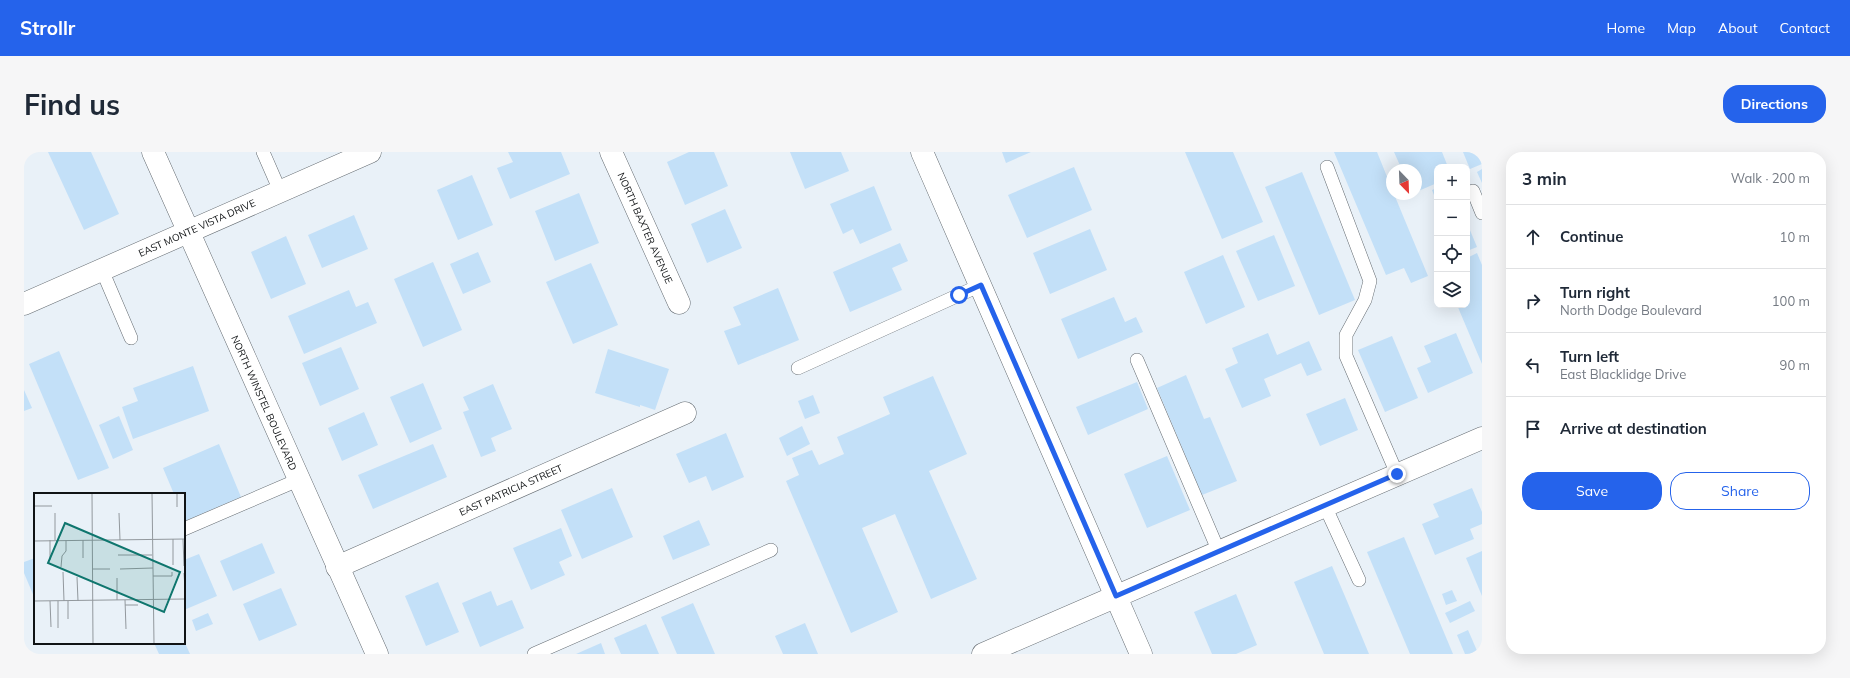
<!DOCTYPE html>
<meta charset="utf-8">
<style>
:root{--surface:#fff;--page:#f6f6f7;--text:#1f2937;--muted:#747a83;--line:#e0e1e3;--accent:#2563eb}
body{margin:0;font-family:Mulish,sans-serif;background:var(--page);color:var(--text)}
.controls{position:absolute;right:12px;top:12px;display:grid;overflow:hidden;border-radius:8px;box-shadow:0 4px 16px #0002}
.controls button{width:36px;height:36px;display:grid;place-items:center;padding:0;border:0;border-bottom:1px solid var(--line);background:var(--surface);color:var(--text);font:20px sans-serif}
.compass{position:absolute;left:1362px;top:12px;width:36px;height:36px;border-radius:50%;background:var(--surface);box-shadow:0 4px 16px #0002;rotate:157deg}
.stop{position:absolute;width:12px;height:12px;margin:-9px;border:3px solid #2563eb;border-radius:50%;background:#fff}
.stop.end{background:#2563eb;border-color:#fff;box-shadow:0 1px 4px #0008}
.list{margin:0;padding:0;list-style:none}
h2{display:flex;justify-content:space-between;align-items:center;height:52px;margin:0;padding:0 16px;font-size:17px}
h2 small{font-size:13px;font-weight:400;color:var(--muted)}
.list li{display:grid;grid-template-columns:26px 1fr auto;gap:12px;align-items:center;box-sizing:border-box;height:64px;padding:0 16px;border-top:1px solid var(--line)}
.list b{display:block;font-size:15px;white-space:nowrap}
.list p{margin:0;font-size:13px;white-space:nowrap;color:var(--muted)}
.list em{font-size:13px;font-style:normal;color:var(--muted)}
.actions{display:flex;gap:8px;padding:12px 16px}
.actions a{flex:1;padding:9px 0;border:1px solid var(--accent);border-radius:16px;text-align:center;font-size:14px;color:var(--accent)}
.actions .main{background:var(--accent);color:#fff}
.icon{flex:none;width:22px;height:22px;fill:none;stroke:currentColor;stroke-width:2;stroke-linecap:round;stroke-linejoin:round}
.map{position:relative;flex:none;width:1458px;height:502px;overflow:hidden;border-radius:16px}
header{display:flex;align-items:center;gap:24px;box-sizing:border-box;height:56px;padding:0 20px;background:var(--accent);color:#fff}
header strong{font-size:19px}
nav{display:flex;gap:22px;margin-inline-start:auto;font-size:14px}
.intro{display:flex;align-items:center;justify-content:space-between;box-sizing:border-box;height:96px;padding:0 24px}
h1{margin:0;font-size:28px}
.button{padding:10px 18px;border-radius:16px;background:var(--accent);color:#fff;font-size:14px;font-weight:700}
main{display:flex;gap:24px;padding:0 24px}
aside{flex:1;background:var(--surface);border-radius:16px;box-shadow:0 4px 16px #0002}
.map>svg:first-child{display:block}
.building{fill:#c3e0f8}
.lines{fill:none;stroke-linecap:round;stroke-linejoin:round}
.service-casing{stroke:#656c72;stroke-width:14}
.minor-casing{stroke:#656c72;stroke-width:23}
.tertiary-casing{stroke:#656c72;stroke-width:23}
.service{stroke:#fff;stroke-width:13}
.minor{stroke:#fff;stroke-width:22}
.tertiary{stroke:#fff;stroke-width:22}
.route{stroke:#2563eb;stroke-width:5}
.labels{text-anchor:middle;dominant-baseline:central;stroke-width:4;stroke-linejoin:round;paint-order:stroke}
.street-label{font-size:10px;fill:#101315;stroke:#fff}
.inset-road{fill:none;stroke:#92989d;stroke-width:1}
.view{fill:#0f766e;fill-opacity:0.15;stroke:#0f766e;stroke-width:2}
.inset-edge{fill:none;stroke:#101315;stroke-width:2}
</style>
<header>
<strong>Strollr</strong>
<nav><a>Home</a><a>Map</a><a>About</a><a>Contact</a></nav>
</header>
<div class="intro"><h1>Find us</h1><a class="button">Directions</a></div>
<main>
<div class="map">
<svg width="1458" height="502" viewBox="0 0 1458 502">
<rect width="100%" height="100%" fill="#e9f1f8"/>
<!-- building -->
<g class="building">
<path d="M24,0h43l28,62 -35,16z"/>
<path d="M484,0h53l9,22 -60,25 -13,-31 16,-6z"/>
<path d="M665,0h25l14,34 -43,19 -18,-43z"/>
<path d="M766,0h51l8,19 -44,18z"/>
<path d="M978,0h29l-25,11z"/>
<path d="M1161,0h48l30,70 -41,17z"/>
<path d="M1310,0h43l15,37v5h2l34,82 -17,7 -7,-15 -18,7z"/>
<path d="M1370,0h48l6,15h-11v16l-21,9v-22h-14z"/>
<path d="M1439,0h19v12l-12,5z"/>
<path d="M1050,15l18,43 -65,28 -19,-43z"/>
<path d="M1458,17v14l-5,-11z"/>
<path d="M1278,20l53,128 -36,15 -54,-128z"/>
<path d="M448,23l21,50 -35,15 -21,-50z"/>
<path d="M850,34l18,44 -32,14 -7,-15 -10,5 -13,-30z"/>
<path d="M1413,36v15l-5,-13z"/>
<path d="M555,41l20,50 -44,18 -20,-50z"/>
<path d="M701,57l17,39 -35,15 -16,-39z"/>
<path d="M330,63l14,34 -46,19 -14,-33z"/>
<path d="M1443,71l10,24 -10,4z"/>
<path d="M1066,77l17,41 -57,24 -17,-41z"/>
<path d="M1250,83l21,51 -37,15 -22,-50z"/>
<path d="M262,84l20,48 -35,15 -20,-47z"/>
<path d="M876,91l8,18 -16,7 10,22 -52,22 -17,-40z"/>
<path d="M454,100l13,30 -28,12 -13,-30z"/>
<path d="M1453,101l5,12v99l-25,-59h10v-47z"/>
<path d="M1199,103l22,52 -39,17 -22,-52z"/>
<path d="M409,110l29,68 -39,17 -29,-68z"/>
<path d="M567,111l27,62 -45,19 -27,-62z"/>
<path d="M754,136l21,52 -61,25 -14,-34 17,-6 -8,-18z"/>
<path d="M325,138l7,17 12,-5 9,21 -73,31 -16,-38z"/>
<path d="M1090,145l11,25 11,-5 7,15 -65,27 -17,-40z"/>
<path d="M1244,181l9,22 32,-14 13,29 -15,6 -6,-13 -37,16 7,17 -29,12 -17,-39 13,-6 -6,-15z"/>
<path d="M1432,181l17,40 -45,20 -11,-25 14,-6 -7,-16z"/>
<path d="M1368,184l26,62 -33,14 -27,-62z"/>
<path d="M317,195l18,42 -39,17 -18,-43z"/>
<path d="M584,197l61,20 -14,41 -15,-5v2l-45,-14z"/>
<path d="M35,199l50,117 -31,12 -49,-116z"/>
<path d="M169,214l16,45 -76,28 -11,-32 16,-6 -5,-13z"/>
<path d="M1162,223l18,44 6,-2 27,64 -35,14 -45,-107z"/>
<path d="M909,224l34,78 -38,17 48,108 -46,20 -36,-85 -33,14 36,84 -47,21 -65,-152 13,-6 -7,-17 20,-8 7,15 25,-11 -7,-17 53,-23 -7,-17z"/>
<path d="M1113,230l11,27 -60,26 -12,-28z"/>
<path d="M399,231l19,46 -32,14 -20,-46z"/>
<path d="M469,232l19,45 -21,9 5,13 -15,6 -18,-45 6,-2 -6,-13z"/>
<path d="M0,238l8,18 -8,3z"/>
<path d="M789,243l7,18 -15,6 -7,-18z"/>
<path d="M1321,246l13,32 -38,16 -14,-32z"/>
<path d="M340,260l14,33 -36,16 -14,-33z"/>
<path d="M95,264l14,34 -20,9 -14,-34z"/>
<path d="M778,274l8,18 -23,12 -8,-18z"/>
<path d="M702,281l18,44 -32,14 -6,-15 -17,7 -13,-29z"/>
<path d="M195,292l22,53 -56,24 -1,-27h-10l-11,-26z"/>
<path d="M409,292l14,33 -74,32 -15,-34z"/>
<path d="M1143,304l23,54 -43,18 -23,-54z"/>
<path d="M588,336l21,49 -51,22 -21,-49z"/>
<path d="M1448,336l10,24v12l-12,5 4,10 -39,16 -13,-31 17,-7 -6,-13z"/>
<path d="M675,368l11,25 -37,15 -10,-24z"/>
<path d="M537,376l11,28 -13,6 6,13 -34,15 -18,-42z"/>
<path d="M1380,385l49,117h-43l-43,-102z"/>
<path d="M238,391l13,30 -42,18 -13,-30z"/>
<path d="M1458,399v45l-16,-38z"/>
<path d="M175,402l18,42 -33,14v-50z"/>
<path d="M11,406v41l-11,-26v-11z"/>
<path d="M1308,414l15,35 22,53h-45l-30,-72z"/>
<path d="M414,430l21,50 -33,14 -21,-50z"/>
<path d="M257,436l16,37 -38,16 -16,-37z"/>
<path d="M1428,438l5,11 -11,4 -4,-11z"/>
<path d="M467,439l6,15 15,-6 12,28 -44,19 -18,-44z"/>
<path d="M1212,442l21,51 -21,9h-24l-18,-42z"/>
<path d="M1446,449l5,10 -25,12 -5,-10z"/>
<path d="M669,451l22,51h-38l-16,-37z"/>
<path d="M184,461l5,11 -17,7 -4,-11z"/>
<path d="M781,471l13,31h-35l-8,-18z"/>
<path d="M622,472l13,30h-38l-7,-16z"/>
<path d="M1444,478l10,23 -3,1h-10l-8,-19z"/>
<path d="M130,491h31l5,11h-31z"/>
<path d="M577,491l4,11h-29z"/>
</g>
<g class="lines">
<!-- service casing -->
<g class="service-casing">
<g id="service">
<path d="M239,0l17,39"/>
<path d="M1303,15l43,114 -5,19 -19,35v21l51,118"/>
<path d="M1449,39l9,22"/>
<path d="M78,118l29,68"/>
<path d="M1113,208l82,192"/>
<path d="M774,216l183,-83"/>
<path d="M1301,354l34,74"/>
<path d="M160,377l114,-49"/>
<path d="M510,502l237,-104"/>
</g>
</g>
<!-- minor casing -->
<g class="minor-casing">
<g id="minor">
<path d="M129,0l224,502"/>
<path d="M587,0l68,151"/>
<path d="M0,152l346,-152"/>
<path d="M313,415l348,-154"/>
<path d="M959,502l499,-216"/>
</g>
</g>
<!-- tertiary casing -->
<g class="tertiary-casing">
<path id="tertiary" d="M898,0l219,502"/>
</g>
<!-- service -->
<use href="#service" class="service"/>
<!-- minor -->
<use href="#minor" class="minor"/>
<!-- tertiary -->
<use href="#tertiary" class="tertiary"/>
</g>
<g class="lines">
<!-- route -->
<path class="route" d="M935,143l22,-10 135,311 281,-122"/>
</g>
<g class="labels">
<!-- street labels -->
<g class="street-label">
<text transform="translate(173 76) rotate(-24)">EAST MONTE VISTA DRIVE</text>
<text transform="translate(621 76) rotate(66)">NORTH BAXTER AVENUE</text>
<text transform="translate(240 251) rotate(66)">NORTH WINSTEL BOULEVARD</text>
<text transform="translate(487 338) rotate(-24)">EAST PATRICIA STREET</text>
</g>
</g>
<!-- overview -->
<g transform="translate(10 341)">
<rect width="151" height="151" fill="#e9f1f8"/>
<path class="inset-road" d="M58,0l1,151M118,0l2,151M143,0v14M0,13h18M21,20v27M85,20l1,27M139,46v26M149,46l1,27M16,47v20M49,47v18M0,48l151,-2M84,62h34M27,74l1,-11 4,-5v-11M58,76h18M86,76l33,-1M29,79l1,29M150,80l1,16M119,83h19v-4M43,84l1,24M83,85v22M91,107l1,29M0,108l151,-2M16,108l1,26M24,108v27M91,112h13M34,126v-18"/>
<path class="view" d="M31,30l115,49 -16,40 -116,-49z"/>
<rect width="151" height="151" class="inset-edge"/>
</g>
</svg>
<div class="controls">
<button>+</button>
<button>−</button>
<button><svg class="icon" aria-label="locate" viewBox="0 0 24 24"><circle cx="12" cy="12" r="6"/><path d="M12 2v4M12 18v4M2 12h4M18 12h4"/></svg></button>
<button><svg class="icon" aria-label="layers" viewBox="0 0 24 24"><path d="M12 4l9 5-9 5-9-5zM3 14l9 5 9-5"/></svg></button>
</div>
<svg class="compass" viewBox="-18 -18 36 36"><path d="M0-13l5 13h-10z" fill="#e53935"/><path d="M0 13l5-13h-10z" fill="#747a83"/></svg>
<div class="stop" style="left:935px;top:143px"></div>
<div class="stop end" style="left:1373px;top:322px"></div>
</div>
<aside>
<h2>3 min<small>Walk · 200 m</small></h2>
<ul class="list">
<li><svg class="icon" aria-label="ahead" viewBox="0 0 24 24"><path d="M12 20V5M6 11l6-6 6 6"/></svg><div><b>Continue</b></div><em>10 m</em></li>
<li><svg class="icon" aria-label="right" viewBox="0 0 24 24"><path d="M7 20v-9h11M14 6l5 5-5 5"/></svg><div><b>Turn right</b><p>North Dodge Boulevard</p></div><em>100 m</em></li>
<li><svg class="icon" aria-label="left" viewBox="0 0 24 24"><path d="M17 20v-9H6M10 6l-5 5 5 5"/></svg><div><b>Turn left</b><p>East Blacklidge Drive</p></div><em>90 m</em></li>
<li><svg class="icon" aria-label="arrive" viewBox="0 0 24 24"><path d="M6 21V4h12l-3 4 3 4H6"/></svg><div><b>Arrive at destination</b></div></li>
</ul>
<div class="actions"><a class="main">Save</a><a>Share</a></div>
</aside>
</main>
